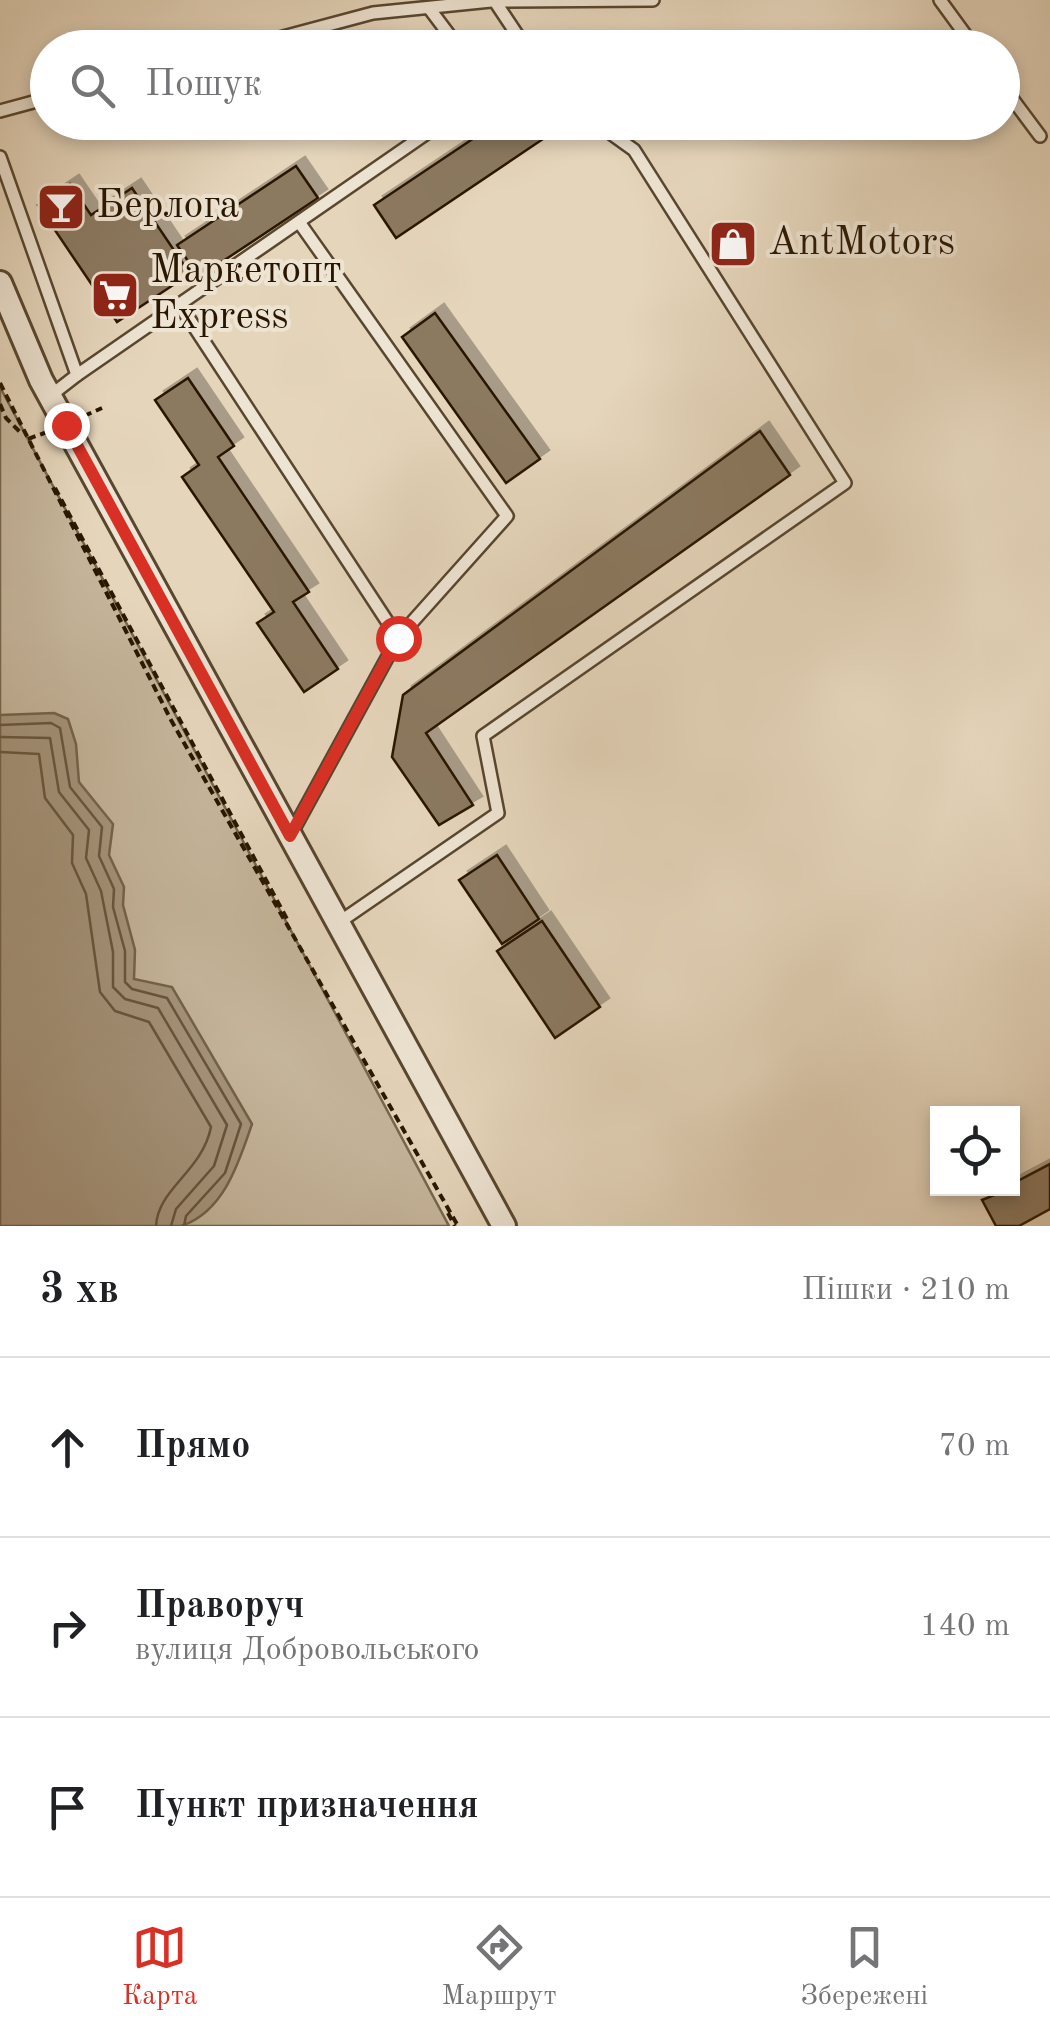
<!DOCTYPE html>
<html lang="uk">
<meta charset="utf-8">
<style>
:root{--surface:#fff;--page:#f6f6f6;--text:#202124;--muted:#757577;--line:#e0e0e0;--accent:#d93025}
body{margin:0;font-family:"Old Standard TT",serif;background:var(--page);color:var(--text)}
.controls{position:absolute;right:30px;bottom:30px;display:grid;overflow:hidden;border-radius:0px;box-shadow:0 5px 15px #0003}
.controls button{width:90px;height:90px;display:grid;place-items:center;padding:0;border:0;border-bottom:2px solid var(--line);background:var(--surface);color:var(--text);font:50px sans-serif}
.stop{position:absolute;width:30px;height:30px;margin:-22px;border:8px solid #d93025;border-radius:50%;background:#fff}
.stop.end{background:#d93025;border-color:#fff;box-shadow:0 2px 10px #0008}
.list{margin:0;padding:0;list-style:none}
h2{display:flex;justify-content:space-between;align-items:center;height:130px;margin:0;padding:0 40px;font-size:42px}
h2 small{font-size:32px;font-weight:400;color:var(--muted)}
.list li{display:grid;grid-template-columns:65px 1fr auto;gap:30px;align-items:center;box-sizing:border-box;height:180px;padding:0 40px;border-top:2px solid var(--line)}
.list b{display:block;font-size:38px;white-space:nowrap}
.list p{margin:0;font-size:32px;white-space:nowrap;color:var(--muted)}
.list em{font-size:32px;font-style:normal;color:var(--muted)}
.icon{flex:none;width:55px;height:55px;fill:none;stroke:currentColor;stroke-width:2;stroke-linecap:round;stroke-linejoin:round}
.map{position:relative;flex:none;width:1050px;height:1226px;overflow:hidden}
.search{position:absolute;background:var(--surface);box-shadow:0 5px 15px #0003;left:30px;right:30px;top:30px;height:110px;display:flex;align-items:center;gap:25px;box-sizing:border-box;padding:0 35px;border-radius:55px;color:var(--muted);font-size:38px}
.sheet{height:670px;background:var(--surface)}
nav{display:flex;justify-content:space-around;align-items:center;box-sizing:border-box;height:140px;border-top:2px solid var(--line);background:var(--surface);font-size:28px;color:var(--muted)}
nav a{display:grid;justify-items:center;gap:5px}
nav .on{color:var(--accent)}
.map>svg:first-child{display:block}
.green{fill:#c5b59b;stroke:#77664e;stroke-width:2.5}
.water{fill:#a5947b;stroke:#73624a;stroke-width:2.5}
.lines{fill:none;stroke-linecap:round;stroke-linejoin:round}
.shore{stroke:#67553e;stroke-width:2.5}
.building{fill:#8b7961;stroke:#291600;stroke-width:2.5;filter:url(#shadow)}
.service-casing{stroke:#58462f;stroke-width:16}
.minor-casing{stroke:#58462f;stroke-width:28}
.path{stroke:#291600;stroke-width:4;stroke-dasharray:8 5;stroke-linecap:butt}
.service{stroke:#eee4d3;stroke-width:11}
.minor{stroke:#eee4d3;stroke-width:22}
.route{stroke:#d93025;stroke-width:12}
.labels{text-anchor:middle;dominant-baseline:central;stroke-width:8;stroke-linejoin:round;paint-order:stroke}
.poi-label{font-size:40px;fill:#291600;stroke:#eee4d3;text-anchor:start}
</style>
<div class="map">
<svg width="1050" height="1226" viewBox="0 0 1050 1226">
<defs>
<filter id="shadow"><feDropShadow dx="9" dy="-9" stdDeviation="0" flood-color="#0004"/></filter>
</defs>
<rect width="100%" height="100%" fill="#e5d5bb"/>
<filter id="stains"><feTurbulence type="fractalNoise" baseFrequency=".002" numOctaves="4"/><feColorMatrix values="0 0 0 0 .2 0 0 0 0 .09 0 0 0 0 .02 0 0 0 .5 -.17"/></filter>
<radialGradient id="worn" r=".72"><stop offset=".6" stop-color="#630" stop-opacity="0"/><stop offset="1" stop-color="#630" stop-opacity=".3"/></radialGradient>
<!-- green -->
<path class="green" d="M0,387l449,839h-449z"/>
<!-- water -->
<path class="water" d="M54,713l14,6 8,25 3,38 34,42 -4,31 15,32 -1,18 12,45 -1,29 38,8 80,137c-13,38 -28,88 -71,102h-181v-511z"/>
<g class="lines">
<!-- shore -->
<g class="shore">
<path d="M0,725l51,-2 9,5 10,59 32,40 -3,29 15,33 -1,18 12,44v31l7,7 35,9 74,126 -16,49 -39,43 -2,10"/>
<path d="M0,737l50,1 9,54 30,38 -3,28 15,33 12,61v35l12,12 33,9 69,117 -13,41 -38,43 -5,17"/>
<path d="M0,752l39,2 6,44 28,37 -1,28 14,31 14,98 15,19 34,11 62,105c-9,45 -53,61 -55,99"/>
</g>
</g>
<!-- building -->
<g class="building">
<path d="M498,122h34l11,17 -147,99 -22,-33z"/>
<path d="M296,166l22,32 -119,79 -22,-32z"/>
<path d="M70,184l21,31 41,-27 58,86 -73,48 -79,-117z"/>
<path d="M435,313l105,146 -34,24 -104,-146z"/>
<path d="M188,378l46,68 -16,11 91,135 -16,10 45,67 -34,23 -47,-69 17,-11 -92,-135 17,-12 -44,-65z"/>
<path d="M760,431l30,44 -364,258 47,72 -34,20 -47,-68 11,-62z"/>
<path d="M497,855l42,64 -37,25 -43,-64z"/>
<path d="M542,921l58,86 -45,31 -58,-87z"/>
<path d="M1050,1164v45l-31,17h-23l-14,-26 30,-12v-4z"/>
</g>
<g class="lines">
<!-- service casing -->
<g class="service-casing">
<g id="service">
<path d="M494,0l32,48"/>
<path d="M940,0l35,48"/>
<path d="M429,8l30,40"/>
<path d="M242,48l131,-35 118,-12 162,-1"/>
<path d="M1002,85l38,51"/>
<path d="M0,111l48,-13"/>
<path d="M0,157l77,218 -27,21"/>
<path d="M299,222l208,294 -109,122"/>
<path d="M180,305l218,333 -108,198"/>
<path d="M77,375l366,-253"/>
<path d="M338,923l160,-110 -15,-77 362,-253 -211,-333 -39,-28"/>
</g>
</g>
<!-- minor casing -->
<g class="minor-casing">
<path id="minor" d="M0,283l41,97 463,846"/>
</g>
<!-- path -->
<g class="path">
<path d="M0,383l171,337 287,506"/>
<path d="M0,404l6,14 15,15"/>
<path d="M84,416l18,-8"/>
<path d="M28,439l19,-7"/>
<path d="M55,488l232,431"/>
<path d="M448,1213l7,13"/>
</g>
<!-- service -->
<use href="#service" class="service"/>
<!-- minor -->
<use href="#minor" class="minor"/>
</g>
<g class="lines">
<!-- route -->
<path class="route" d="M66,425l224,411 108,-198"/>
</g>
<!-- icons -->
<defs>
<g id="bar-square" transform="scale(2.5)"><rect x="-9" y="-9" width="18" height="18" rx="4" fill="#8f2418" stroke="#eee4d3"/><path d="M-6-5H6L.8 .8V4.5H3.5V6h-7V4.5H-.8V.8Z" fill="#fff"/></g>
<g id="shop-square" transform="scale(2.5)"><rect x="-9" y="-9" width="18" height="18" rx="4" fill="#8f2418" stroke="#eee4d3"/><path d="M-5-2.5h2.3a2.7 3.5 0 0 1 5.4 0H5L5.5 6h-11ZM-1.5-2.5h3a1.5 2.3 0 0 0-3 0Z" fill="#fff"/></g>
<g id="supermarket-square" transform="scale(2.5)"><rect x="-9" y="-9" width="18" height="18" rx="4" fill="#8f2418" stroke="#eee4d3"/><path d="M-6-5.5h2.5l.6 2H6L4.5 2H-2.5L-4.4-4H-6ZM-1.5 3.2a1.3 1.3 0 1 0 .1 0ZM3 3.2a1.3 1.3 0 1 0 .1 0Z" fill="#fff"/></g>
</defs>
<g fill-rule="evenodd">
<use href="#bar-square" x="61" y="207"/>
<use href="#shop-square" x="733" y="244"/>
<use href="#supermarket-square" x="115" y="295"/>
</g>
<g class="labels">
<!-- poi labels -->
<g class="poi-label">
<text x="96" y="207">Берлога</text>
<text x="768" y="244">AntMotors</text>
<text x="150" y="272">Маркетопт<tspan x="150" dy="46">Express</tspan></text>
</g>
</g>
<rect width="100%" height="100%" filter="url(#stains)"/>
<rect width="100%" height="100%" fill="url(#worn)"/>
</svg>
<div class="controls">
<button><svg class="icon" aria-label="locate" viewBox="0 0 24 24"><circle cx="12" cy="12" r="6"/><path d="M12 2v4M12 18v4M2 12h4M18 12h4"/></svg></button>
</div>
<div class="stop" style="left:398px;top:638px"></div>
<div class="stop end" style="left:66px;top:425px"></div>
<div class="search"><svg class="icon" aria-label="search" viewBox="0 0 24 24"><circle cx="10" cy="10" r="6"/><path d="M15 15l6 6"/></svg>Пошук</div>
</div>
<section class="sheet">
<h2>3 хв<small>Пішки · 210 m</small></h2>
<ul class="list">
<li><svg class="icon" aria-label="ahead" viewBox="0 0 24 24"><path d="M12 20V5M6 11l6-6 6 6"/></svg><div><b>Прямо</b></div><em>70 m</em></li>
<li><svg class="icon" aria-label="right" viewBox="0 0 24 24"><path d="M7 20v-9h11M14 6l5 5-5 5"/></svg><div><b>Праворуч</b><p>вулиця Добровольського</p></div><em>140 m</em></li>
<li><svg class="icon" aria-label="arrive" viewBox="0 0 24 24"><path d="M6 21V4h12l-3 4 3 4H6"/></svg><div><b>Пункт призначення</b></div></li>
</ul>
</section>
<nav>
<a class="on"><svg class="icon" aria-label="map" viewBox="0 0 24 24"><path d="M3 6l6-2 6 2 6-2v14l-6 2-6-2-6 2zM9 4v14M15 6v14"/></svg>Карта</a>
<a><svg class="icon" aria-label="directions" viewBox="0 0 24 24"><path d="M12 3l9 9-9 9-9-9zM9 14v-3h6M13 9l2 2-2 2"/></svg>Маршрут</a>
<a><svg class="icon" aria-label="saved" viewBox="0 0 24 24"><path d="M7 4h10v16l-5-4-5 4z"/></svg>Збережені</a>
</nav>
